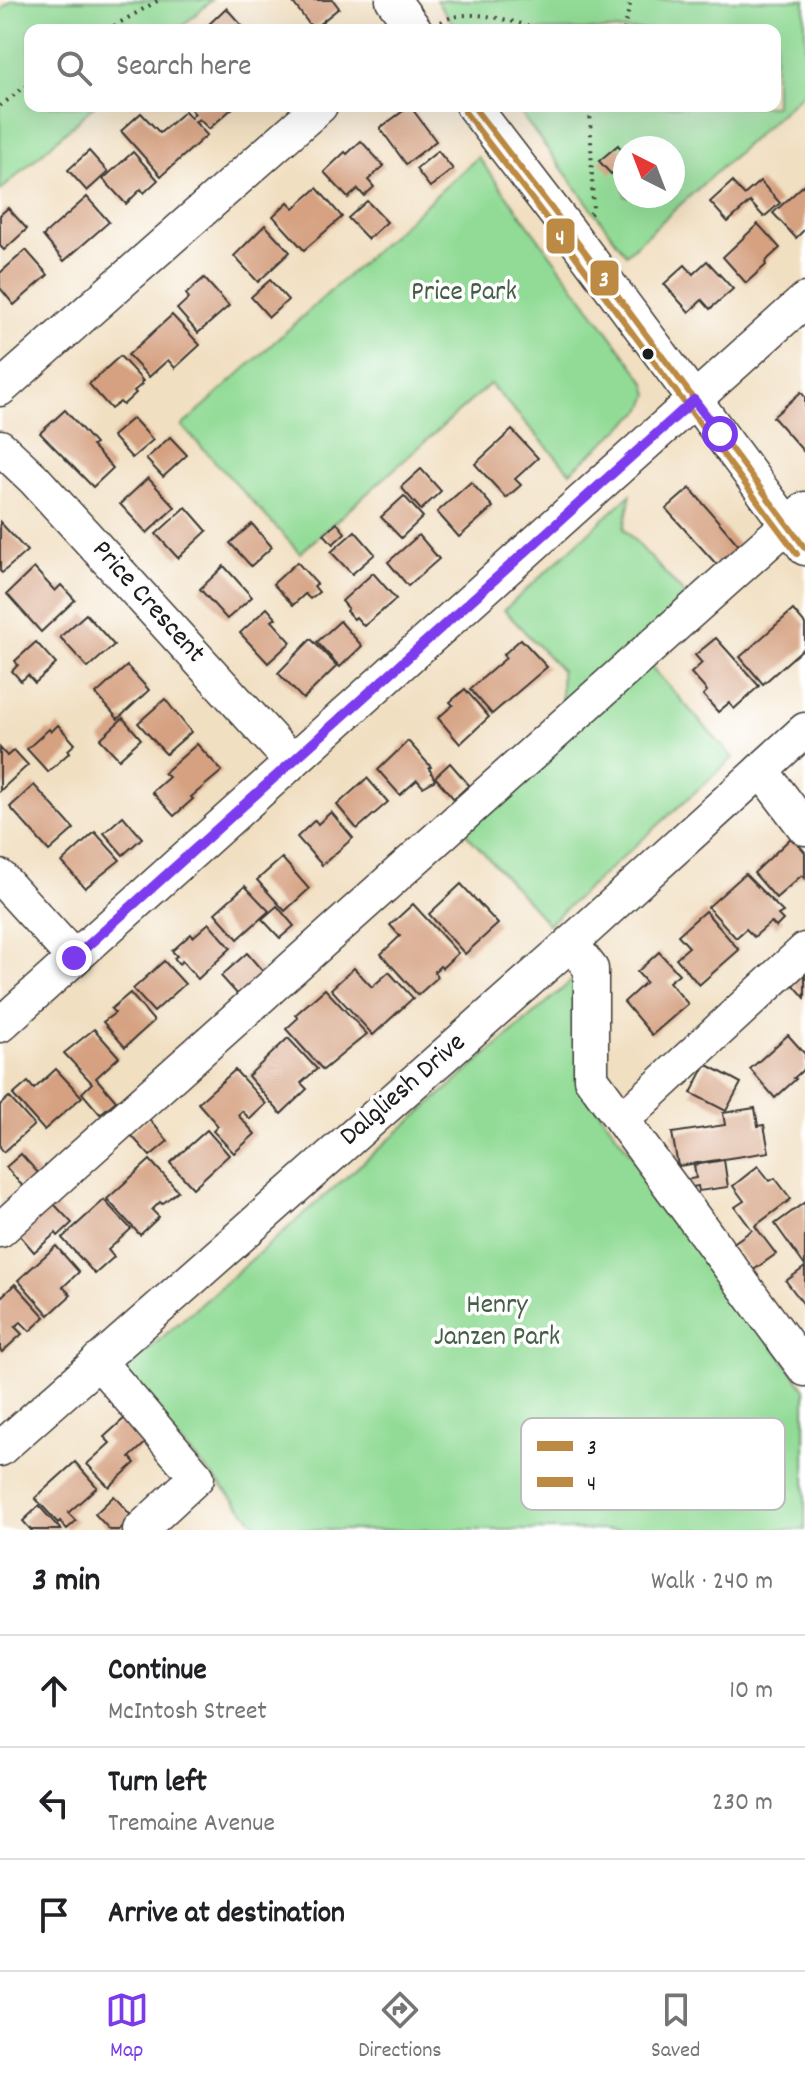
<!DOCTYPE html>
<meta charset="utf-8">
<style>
:root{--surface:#fff;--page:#f2f2f2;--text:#202124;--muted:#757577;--line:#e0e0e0;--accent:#7c3aed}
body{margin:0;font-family:Dekko,sans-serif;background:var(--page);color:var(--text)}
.compass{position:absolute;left:613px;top:136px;width:72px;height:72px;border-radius:50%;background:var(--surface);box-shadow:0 8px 32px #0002;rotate:318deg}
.stop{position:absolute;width:24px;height:24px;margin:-18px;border:6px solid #7c3aed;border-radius:50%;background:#fff}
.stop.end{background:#7c3aed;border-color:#fff;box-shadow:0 2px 8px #0008}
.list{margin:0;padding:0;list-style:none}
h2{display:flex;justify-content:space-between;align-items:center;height:104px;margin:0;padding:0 32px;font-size:34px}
h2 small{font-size:26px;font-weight:400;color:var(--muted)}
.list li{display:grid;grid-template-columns:52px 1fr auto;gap:24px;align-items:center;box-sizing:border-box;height:112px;padding:0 32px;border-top:2px solid var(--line)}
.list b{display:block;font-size:30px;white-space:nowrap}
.list p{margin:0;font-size:26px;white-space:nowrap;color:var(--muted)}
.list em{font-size:26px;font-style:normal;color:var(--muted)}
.icon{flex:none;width:44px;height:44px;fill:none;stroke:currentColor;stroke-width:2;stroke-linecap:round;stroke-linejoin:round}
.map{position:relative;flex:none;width:805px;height:1530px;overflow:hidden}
.search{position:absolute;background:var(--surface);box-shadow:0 8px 32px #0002;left:24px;right:24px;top:24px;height:88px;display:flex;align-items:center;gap:20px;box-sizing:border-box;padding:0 28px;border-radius:16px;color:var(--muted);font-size:30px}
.sheet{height:440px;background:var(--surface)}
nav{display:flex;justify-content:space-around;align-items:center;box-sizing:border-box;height:112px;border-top:2px solid var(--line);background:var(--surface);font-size:22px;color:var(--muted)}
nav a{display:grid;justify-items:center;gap:4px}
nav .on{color:var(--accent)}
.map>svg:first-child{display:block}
.green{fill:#92db96;stroke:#577c59;stroke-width:2;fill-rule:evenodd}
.building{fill:#d5a181}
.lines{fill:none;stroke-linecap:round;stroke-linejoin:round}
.minor-casing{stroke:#3c3935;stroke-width:37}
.path{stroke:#3c3935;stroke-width:4;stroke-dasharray:2 6;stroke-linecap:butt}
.minor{stroke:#fff;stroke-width:34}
.bus-1-casing{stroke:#fff;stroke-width:12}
.bus-2-casing{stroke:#fff;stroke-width:12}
.bus-1{stroke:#bc8a42;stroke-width:6}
.bus-2{stroke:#bc8a42;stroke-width:6}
.route{stroke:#7c3aed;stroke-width:10}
.bus-dot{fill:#1c1c1c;stroke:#fff;stroke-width:3}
.labels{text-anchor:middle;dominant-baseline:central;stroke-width:7;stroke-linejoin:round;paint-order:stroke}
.park-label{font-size:28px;fill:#455f47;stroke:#fff}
.street-label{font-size:28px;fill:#1c1c1c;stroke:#fff}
.key{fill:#fff;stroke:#bbb;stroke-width:2}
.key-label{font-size:22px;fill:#1c1c1c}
.line-badge{stroke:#fff;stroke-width:3}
.badge-label{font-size:22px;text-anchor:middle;font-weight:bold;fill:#fff}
</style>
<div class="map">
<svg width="805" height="1530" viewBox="0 0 805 1530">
<rect width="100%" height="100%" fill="#fff"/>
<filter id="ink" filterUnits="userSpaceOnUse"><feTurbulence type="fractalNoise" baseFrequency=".0125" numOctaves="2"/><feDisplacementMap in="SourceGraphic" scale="16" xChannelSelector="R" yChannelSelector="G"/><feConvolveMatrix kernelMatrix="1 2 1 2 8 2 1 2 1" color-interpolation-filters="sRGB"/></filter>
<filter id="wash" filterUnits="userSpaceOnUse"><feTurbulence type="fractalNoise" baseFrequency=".006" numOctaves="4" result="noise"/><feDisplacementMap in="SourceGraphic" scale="32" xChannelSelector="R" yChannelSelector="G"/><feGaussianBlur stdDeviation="1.8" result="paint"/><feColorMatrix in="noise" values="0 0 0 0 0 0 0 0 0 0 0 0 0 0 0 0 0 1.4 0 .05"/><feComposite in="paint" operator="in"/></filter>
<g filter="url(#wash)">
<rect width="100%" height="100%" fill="#f1dfc1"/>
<!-- green -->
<g class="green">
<path d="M12,0h200l-34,30h-148v76h64l-94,85v-180z"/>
<path d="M436,0h369v91l-179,163 -111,-148h260v-76h-317zM625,148h48v48h-48z"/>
<path d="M478,157l168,226 3,12 -6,14 -73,63 -80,-88 -190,169 -118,-127z"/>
<path d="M631,494l-7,35 65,70 -127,116 -1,-45 -57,-60z"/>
<path d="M648,663l85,95 -185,166 -85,-94z"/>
<path d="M583,971l-1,117 223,301v141h-543l-143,-155z"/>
</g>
<g id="blocks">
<!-- building -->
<g class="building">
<path d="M291,0h42l6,8 -26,21z"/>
<path d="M226,8l20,22h-43z"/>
<path d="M188,106h47l-26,23 -10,-10 -4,3 12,13 -46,41 -40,-45 20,-18 19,20 25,-22 6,7 4,-4z"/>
<path d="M410,106l26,35 -30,23 -26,-36z"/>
<path d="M361,141l23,25 -16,14 6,7 -10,9 -6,-7 -10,9 -24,-26 21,-20 2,2z"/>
<path d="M618,145l7,9v8l-14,12 -12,-13z"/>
<path d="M89,151l19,21 -21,19 -19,-21z"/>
<path d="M438,151l15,18 -23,18 -14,-18z"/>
<path d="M133,152l25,28 -14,13 -3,-4 -15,15 -23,-25z"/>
<path d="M760,181l20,22 -16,14 -14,-15 -22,20 -18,-20 22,-20 12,13z"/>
<path d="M805,184v45l-9,9 -23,-25z"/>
<path d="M317,188l25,29 -38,33 -31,-34 15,-14 6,6z"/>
<path d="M87,197l22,25 -45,39 -21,-25z"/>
<path d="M367,201l20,21 -19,17 -20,-21z"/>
<path d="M8,208l19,21 -23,21 -4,-4v-31z"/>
<path d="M758,224l22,24 -11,10 -4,5 1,2 -20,18 -23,-26z"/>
<path d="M265,225l25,27 -32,30 -24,-26z"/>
<path d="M26,250l22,25 -34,30 -14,-17v-15z"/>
<path d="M707,261l26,28 -23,20 -8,-9 -13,12 -25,-28 21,-19 8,9z"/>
<path d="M204,278l25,28 -31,27 -21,-24 12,-11 -3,-4z"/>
<path d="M270,280l18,20 -19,17 -18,-20z"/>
<path d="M172,315l28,30 -25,23 -7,-8 -19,17 -21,-22z"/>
<path d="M120,356l23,25 -2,1 1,2 -8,7 2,2 -13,12 -3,-3 -9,7 -22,-25z"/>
<path d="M801,392l4,5v56l-32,-36z"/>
<path d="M65,410l30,34 -3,2 21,22 -20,19 -53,-54z"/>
<path d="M133,418l20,22 -21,18 -20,-22z"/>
<path d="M512,430l26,28 -23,21 6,6 -15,13 -31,-34z"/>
<path d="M170,437l17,18 -24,22 -17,-18z"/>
<path d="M421,469l20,22 -20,19 -20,-23z"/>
<path d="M148,478l27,29 -28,26 -27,-29z"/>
<path d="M471,482l22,25 -34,30 -22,-25z"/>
<path d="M690,488l51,60 -22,19 -53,-58z"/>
<path d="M404,496l19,21 -22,21 -20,-21z"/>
<path d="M186,507l21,24 -29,27 -22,-24z"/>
<path d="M0,522l27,29 -25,22 -2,-2z"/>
<path d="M337,523l8,10 -12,11 -9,-10z"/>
<path d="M252,524l20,23 -21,19 -21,-23z"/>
<path d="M355,531l20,23 -23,20 -21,-22z"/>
<path d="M419,535l20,24 -31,27 -20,-24z"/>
<path d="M297,562l20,22 -3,2 5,6 -9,7 -5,-5 -12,11 -20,-21z"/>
<path d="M224,566l28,31 -25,22 -27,-30z"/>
<path d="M34,568l21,23 6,-6 14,15 -34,32 -34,-38z"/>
<path d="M373,573l23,26 -32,27 -8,-9 -2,2 -8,-8 2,-3 -6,-7z"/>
<path d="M267,608l9,10 -4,3 19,21 -23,21 -28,-30z"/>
<path d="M793,610l12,14v23l-42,37 -23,-27z"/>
<path d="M86,614l28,31 -26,23 -28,-31z"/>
<path d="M340,621l22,25 -22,21 -23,-25z"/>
<path d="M716,638l43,48 -25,23 -5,-6 -11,9 -15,-17 4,-4 -16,-18 11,-10 -7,-8z"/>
<path d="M311,639l26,27 -34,33 -25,-26z"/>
<path d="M521,639l26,28 -55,47 -22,-25 36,-31 -3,-3z"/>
<path d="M36,642l20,22 -21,19 -7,-8 -7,6 -9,-10 6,-6 -3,-4z"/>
<path d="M127,666l22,24 -31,29 -22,-25z"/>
<path d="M465,689l24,28 -29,27 -22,-26 15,-13 -3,-3z"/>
<path d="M165,699l26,33 -25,22 -28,-31z"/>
<path d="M123,718l18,21 -22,20 -19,-20z"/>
<path d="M58,725l17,19 -7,6 2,2 -22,20 -21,-23 22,-20 2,3z"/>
<path d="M408,741l23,26 -2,1 6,12 -12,7 -6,-7 -17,15 -22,-25z"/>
<path d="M197,744l25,27 -31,26 2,2 -19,17 -22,-24 17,-15 -5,-4z"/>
<path d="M0,748l7,8 7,-6 14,15 -28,26z"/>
<path d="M450,763l19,22 -15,14 -19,-22z"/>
<path d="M367,778l21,24 -31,27 -20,-24z"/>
<path d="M34,785l40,44 -25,22 -39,-44z"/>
<path d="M331,812l22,26 -31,27 -25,-28 18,-17 3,4z"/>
<path d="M123,816l19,22 -19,17 -19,-22z"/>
<path d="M95,832l25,28 -35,28 -23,-26z"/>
<path d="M792,837l13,15v26l-3,-3 -26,23 -22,-25z"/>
<path d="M282,858l27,31 -24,22 -28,-31z"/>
<path d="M745,874l38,38 -5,3 5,5 -7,7 -5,-5 -17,15 -8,-8 -10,9 -28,-31z"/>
<path d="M461,884l37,40 -33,30 -36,-40z"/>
<path d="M245,886l24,25 -31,28 -23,-26z"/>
<path d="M413,904l45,49 -16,15 -2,-2 -6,6 4,5 -20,18 -37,-41 19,-18 -10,-11z"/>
<path d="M277,906l17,20 -14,12 -18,-19z"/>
<path d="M705,911l34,39 -40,35 -23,-27 13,-11 -11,-12z"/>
<path d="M209,923l22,25 -33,31 -16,-18 -3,3 -5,-6 3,-2 -5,-5 19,-17 2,3z"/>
<path d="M659,952l20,22 -10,8 19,22 -36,31 -28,-33 22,-20 -9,-10z"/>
<path d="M247,953l18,21 -26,22 -18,-20z"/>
<path d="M164,961l21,23 -31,28 -21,-23z"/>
<path d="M354,968l18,19 17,-15 24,26 -40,37 -42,-46z"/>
<path d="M805,973v25l-12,-14z"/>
<path d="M325,989l42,45 -44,36 -37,-41 12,-11 -3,-3z"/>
<path d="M130,993l24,28 -29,26 -22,-25 12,-9 -4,-4z"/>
<path d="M94,1029l25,28 -23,21 20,23 -16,13 -18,-21 10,-10 -28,-30z"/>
<path d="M788,1035l17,19v14l-11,10 2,1 -21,19 -25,-29z"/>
<path d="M288,1038l29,31 -16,14 6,6 -26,25 -33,-38z"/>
<path d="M706,1064l35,19 -15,28 -35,-18z"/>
<path d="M56,1069l26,28 -38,33 -31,-35 15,-13 6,7z"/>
<path d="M235,1070l31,34 -16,15 -8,-8 -4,4 17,19 -21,19 -21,-22 5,-5 -20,-23z"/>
<path d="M9,1097l25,28 -30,27 -4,-5v-42z"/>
<path d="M755,1108l3,18 6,-1 5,27 -91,14 -6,-33 53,-8 -2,-12z"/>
<path d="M148,1118l20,23 -18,15 -20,-22z"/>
<path d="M207,1130l22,25 -36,33 -23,-25z"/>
<path d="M21,1154l19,21 -15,14 -19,-22z"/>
<path d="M150,1160l28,31 -16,13 -2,-2 -8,8 7,7 -19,18 -33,-36z"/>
<path d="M724,1160l4,27 -29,4 -1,-5 -11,2 -2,-8 11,-2 -2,-13z"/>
<path d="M758,1166l12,15 5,-3 16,21 -36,27 21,28 -24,17 -20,-27 20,-14 -17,-23 9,-6 -11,-15z"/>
<path d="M104,1200l27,29 -23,21 6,7 -19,17 -33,-36z"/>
<path d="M805,1202v64l-30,-42z"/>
<path d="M53,1203l19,20 -14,13 -2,-3 -22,19 -17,-20z"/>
<path d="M56,1246l23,26 -16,15 8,8 -22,20 -31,-35z"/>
<path d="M805,1267v39l-19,-25z"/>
<path d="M15,1284l30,33 -15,14 -9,-9 -6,5 7,7 -20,18 -2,-2v-52z"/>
<path d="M127,1416l22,24 -19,17 5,6 -26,24 -22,-23 23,-21 -6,-6z"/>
<path d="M75,1462l22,25 -29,26 8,8 -9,8 -7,-8 -2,2 -23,-25z"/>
<path d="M114,1496l19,22 -14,12h-9l-15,-16z"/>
<path d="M39,1506l22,24h-30l-8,-9z"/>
</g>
</g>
</g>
<g filter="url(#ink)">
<use href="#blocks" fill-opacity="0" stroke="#3c3935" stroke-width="2"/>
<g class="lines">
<!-- minor casing -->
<g class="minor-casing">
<g id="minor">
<path d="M393,0l22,30"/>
<path d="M473,106l96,125 236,317"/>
<path d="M0,389l320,-283"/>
<path d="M0,447l34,32 257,282"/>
<path d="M761,770l44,58"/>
<path d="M0,877l74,81"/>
<path d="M571,943l20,26v109l214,291"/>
<path d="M0,1025l805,-725"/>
<path d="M622,1120l183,-170"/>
<path d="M0,1230l805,-721"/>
<path d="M98,1361l99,116 -57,53"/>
<path d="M0,1449l571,-506 234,-213"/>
</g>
</g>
<!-- path -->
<g class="path">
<path d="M441,22c26,-16 72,-1 99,8"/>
<path d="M107,30l52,-30"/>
<path d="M624,30l7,-30"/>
<path d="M0,106l30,-23"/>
<path d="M590,214l3,-3 -3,-105"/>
</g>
<!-- minor -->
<use href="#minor" class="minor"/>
<!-- bus-1 casing -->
<g class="bus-1-casing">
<path id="bus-1" d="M473,106l96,125 236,317"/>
</g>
<!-- bus-2 casing -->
<g class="bus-2-casing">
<path id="bus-2" d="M465,112l96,125 236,317"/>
</g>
<!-- bus-1 -->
<use href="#bus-1" class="bus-1"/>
<!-- bus-2 -->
<use href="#bus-2" class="bus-2"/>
</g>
</g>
<g class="lines" filter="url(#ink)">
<!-- route -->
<path class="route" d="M74,958l620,-558 26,34"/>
</g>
<!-- markers -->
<circle class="bus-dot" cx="648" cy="354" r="7"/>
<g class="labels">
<!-- park labels -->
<g class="park-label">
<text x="464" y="294">Price Park</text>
<text x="497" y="1307">Henry<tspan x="497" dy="32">Janzen Park</tspan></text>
</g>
<!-- street labels -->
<g class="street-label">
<text transform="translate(147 603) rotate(48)">Price Crescent</text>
<text transform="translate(404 1091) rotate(-41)">Dalgliesh Drive</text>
</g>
</g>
<!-- legend -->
<rect x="521" y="1418" width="264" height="92" rx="12" class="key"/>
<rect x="537" y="1441" width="36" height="10" fill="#bc8a42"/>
<rect x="537" y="1477" width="36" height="10" fill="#bc8a42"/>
<g class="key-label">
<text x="587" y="1454">3</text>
<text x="587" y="1490">4</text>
</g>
<g class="line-badge">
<rect x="545" y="217" width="31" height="38" rx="8" fill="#bc8a42"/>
<rect x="589" y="259" width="31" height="38" rx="8" fill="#bc8a42"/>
</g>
<g class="badge-label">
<text x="560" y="244">4</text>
<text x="604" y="286">3</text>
</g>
</svg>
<svg class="compass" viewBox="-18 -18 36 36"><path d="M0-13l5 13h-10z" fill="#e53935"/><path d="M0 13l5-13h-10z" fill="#757577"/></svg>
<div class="stop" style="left:720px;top:434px"></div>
<div class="stop end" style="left:74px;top:958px"></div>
<div class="search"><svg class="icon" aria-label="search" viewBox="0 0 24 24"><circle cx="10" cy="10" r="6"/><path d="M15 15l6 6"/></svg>Search here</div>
</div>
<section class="sheet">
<h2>3 min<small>Walk · 240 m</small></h2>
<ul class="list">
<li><svg class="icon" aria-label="ahead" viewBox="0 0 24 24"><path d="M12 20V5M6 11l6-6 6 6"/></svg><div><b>Continue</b><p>McIntosh Street</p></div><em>10 m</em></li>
<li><svg class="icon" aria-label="left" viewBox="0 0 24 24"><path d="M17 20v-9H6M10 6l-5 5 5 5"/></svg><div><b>Turn left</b><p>Tremaine Avenue</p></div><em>230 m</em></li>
<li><svg class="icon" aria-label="arrive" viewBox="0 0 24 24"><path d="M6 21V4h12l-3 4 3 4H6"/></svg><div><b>Arrive at destination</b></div></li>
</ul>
</section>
<nav>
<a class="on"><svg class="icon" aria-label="map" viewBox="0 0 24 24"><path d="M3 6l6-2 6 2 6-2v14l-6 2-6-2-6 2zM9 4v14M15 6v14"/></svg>Map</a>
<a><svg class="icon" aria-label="directions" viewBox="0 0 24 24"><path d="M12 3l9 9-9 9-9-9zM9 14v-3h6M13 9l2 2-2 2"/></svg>Directions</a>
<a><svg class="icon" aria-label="saved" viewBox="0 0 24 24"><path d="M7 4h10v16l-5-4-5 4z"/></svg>Saved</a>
</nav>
